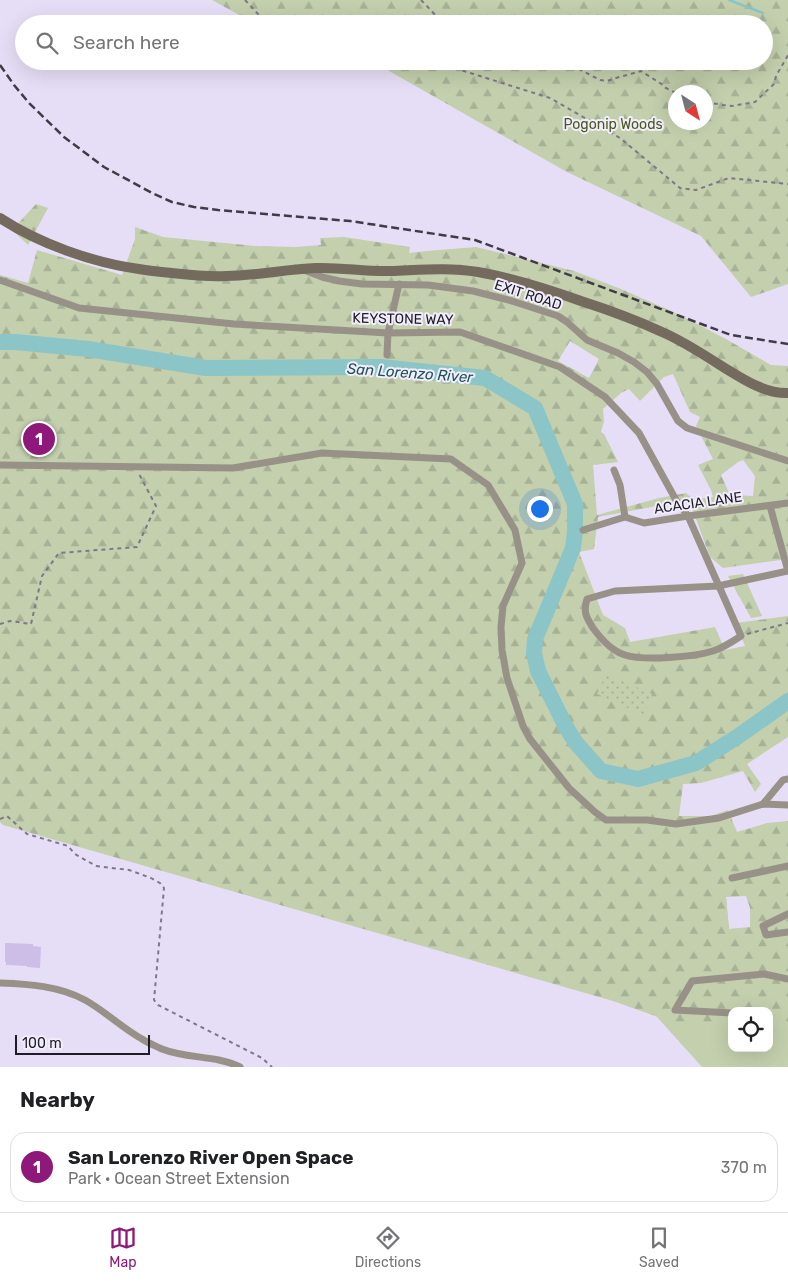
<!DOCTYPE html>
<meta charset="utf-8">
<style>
:root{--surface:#fff;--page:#f2f2f2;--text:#202124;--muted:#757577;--line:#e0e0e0;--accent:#8e197a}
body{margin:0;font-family:Rubik,sans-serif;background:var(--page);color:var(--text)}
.controls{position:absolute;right:15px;bottom:15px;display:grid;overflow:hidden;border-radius:10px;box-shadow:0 5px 20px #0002}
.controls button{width:45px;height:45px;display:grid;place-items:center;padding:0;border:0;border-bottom:1px solid var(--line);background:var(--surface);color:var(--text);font:25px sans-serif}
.compass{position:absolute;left:668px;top:85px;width:45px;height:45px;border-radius:50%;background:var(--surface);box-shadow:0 5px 20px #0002;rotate:144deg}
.scale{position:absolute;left:15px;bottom:12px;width:135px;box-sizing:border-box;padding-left:5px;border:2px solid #1f1c25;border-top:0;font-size:14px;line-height:18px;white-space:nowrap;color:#1f1c25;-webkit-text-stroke:4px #f2edfc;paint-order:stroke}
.you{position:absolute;left:539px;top:508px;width:18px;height:18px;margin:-12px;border:4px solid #fff;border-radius:50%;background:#1a73e8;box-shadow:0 0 0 8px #1a73e833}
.badge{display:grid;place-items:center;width:32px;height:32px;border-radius:50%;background:var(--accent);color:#fff;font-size:16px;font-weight:700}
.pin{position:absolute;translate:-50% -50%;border:2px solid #fff;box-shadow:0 1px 5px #0006}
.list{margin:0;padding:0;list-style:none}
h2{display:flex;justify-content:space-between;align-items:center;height:65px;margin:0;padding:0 20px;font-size:21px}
h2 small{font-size:16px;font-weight:400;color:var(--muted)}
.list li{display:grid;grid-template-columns:32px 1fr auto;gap:15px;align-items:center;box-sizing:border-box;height:70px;margin:0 10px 10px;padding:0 10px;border:1px solid var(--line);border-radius:15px}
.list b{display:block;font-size:19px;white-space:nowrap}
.list p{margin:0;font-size:16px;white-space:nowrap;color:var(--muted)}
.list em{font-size:16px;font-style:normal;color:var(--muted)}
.icon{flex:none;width:28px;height:28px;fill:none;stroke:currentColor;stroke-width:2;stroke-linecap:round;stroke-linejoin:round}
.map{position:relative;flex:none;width:788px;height:1067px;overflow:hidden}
.search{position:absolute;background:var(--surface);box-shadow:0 5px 20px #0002;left:15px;right:15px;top:15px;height:55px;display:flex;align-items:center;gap:12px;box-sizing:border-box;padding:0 18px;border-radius:28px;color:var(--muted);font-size:19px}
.sheet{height:145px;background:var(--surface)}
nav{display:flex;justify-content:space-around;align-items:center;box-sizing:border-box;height:70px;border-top:1px solid var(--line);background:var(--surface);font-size:14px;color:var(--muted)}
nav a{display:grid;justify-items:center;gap:2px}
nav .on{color:var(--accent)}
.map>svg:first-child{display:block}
.green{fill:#c3cfad;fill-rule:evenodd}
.forest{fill:url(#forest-firs);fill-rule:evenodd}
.garden{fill:url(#garden-dots)}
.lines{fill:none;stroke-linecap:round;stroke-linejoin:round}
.stream{stroke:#8bc5c8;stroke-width:2.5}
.river{stroke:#8bc5c8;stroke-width:16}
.building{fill:#ccbee7}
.path{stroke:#7d7788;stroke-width:2;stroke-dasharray:4 4;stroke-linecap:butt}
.street{stroke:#989188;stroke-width:7}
.secondary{stroke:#746a5d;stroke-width:10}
.rail{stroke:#403c47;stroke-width:2.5;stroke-dasharray:8 4;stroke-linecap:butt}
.labels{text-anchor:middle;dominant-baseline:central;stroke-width:4;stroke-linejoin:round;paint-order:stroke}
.park-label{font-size:14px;fill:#4a5a1c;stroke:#f2edfc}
.street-label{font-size:14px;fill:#1f1c25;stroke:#f2edfc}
.water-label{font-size:15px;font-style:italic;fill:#1e5153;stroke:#f2edfc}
</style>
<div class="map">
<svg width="788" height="1067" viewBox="0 0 788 1067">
<defs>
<pattern id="forest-firs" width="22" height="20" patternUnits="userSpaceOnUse" patternTransform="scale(1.25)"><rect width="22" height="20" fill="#c3cfad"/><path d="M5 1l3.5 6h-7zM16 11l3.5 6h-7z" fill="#a7b195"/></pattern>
<pattern id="garden-dots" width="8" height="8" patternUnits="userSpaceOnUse" patternTransform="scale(1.25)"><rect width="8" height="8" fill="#c3cfad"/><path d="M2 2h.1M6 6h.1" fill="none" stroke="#a7b195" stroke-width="1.8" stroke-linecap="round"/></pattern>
</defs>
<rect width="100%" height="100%" fill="#e6def6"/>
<!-- green -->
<path class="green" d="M676,842l47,23 6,64 21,-1 38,-16v155h-86l-45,-50zM732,1011h37v37h-37z"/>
<!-- forest -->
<g class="forest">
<path d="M212,0h576v284l-37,13 -50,-61 -134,-64 -192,-109 -6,-2h395v-37h-502l-21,-8zM676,92h30v30h-30z"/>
<path d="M36,204l12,4 -20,37 -16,-15z"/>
<path d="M135,227l28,10 92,9 41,1 25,-2 -1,-7 24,-1 66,10 -1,6 18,-2 49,-4 98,24 47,18 59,26 46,24 45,26 17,1v193l-65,9 -13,-11 -21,-57 -91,17 -4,32 -15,3 24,63 22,13 5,14 85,-15 10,23 20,-4 -9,-23 52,-7v121l-41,27 14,20 -6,8 -12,-21 -42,12 -18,1 -4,32h32l17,-6 9,22 30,-9 21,-2v203h-19v-13h-37v14l-66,1 -8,-9 -45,-16 -610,-176 -3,-3v-547l28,8 9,-33 85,25 13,-36zM570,341l29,18 -10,19 -31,-17zM673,374l17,38 10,5 -4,9 17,33 -15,6 13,25 2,7c-10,1 -19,4 -27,-4l-27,5 -62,17 -4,-50 25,-3 -14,-28 -3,-2 3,-11 -1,-12 18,-16 8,-4 11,12 24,-24zM743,460l12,16 -2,20 -23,-1 -9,-20 17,-13zM746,896l4,12v19l-21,2 -3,-32z"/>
<path d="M743,574l19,42 -11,2 -23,-42z"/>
</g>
<!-- garden -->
<path class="garden" d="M606,674l46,20 -9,21 -46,-21z"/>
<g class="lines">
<!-- stream -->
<path class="stream" d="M729,0l34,13"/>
<!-- river -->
<path class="river" d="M0,342h15l73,7 118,19 175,-1 104,11 50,30 40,96v27l-2,17 -38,91 -1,14 4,18 28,56 10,16 25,28 37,8 58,-16 41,-26 51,-36"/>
</g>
<!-- building -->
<path class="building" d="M5,943l28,1v2l8,1 -1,21 -13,-1v-1l-21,-1v-3h-1z"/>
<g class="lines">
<!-- path -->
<g class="path">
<path d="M245,0l13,14 17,10"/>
<path d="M421,0l23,24"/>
<path d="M432,61l118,37 70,40 60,50 16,2 33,-12 59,6"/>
<path d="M548,61l11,4h6l12,3 23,12 7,1 9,-3 25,-7 22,14 1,2 12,6"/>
<path d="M706,102l17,3 9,1 23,-4 19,-18 2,-8 12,-21"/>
<path d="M0,624l10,-3 21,3 11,-48 17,-23 78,-6 19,-41 -17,-32"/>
<path d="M747,634l41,-11"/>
<path d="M0,819l7,-3 20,18 41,12 7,8 21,12 33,4 22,8 9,5 4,5 -10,112 4,5 104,53 10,9"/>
</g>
<!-- street -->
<g class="street">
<path d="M304,270l18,7 17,4 23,3 66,1 45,6 39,10 46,15 9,6 20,18 31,13 16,9 13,10 10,12 21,37 9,7 101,33"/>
<path d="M0,280l79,28 155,16 154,9 72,-1 100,35 45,30 34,36 37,67 12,16 53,120c-9,6 -18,12 -28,15 -19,6 -69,10 -88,4 -13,-4 -24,-16 -32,-27 -7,-11 -10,-16 -6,-29l28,-8 103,-5 70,-15"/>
<path d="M387,355l1,-22 11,-49"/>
<path d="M0,465l233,3 89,-15 129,6 37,26 27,45 7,33 -19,43 -2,21 1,23 5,28 16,48 7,13 39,49 26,24 11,8h41l29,4 43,-6 44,-14 25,1"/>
<path d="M614,470l6,15 5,32"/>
<path d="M770,506l18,65"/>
<path d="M583,530l42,-13 19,6 44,-7 100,-13"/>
<path d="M763,804l20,-24 5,-1"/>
<path d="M732,878l56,-12"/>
<path d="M788,914l-25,12 3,9 22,-3"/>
<path d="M0,983c29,1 59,3 85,17 20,11 37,28 57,39 6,4 14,7 20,10 25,10 54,6 78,18"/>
<path d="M732,1013l-57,-3 17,-29 72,-7 24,5"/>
</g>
<!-- secondary -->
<path class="secondary" d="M0,218c38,25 93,45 139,51 11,2 22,3 33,4 18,2 35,4 54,3 30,0 60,-7 90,-8 25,-1 50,4 75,3 29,-1 57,-4 87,1 35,6 69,17 103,29 28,9 55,19 81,31 21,9 39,21 58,33 20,12 44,29 68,28"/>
<!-- rail -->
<path class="rail" d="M0,65l14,20 15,18 35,34 40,30 50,27 18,8 22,5 24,3 132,11 125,19 256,95 57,9"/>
</g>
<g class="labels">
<!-- park labels -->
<g class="park-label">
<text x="613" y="124">Pogonip Woods</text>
</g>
<!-- street labels -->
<g class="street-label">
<text transform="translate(528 295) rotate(18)">EXIT ROAD</text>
<text transform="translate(403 319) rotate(1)">KEYSTONE WAY</text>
<text transform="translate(698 503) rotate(-8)">ACACIA LANE</text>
</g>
<!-- water labels -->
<g class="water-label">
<text transform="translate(410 373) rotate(4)">San Lorenzo River</text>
</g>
</g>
</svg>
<div class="controls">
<button><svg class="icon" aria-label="locate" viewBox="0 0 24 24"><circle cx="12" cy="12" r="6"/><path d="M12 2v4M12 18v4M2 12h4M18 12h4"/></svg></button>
</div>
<svg class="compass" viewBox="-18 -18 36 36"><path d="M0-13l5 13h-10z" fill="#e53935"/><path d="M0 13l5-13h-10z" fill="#757577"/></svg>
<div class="scale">100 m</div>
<div class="you"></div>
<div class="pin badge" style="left:39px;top:439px">1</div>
<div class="search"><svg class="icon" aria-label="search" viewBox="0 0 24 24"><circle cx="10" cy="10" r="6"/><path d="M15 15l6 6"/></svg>Search here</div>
</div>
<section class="sheet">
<h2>Nearby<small></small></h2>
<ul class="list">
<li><span class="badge">1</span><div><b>San Lorenzo River Open Space</b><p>Park · Ocean Street Extension</p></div><em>370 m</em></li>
</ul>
</section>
<nav>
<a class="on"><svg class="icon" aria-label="map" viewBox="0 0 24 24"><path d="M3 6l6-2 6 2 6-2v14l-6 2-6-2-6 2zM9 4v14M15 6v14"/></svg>Map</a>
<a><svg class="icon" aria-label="directions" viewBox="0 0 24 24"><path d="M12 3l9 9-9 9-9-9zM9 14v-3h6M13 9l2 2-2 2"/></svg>Directions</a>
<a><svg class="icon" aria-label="saved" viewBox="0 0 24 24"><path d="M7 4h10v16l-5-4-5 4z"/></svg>Saved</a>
</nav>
